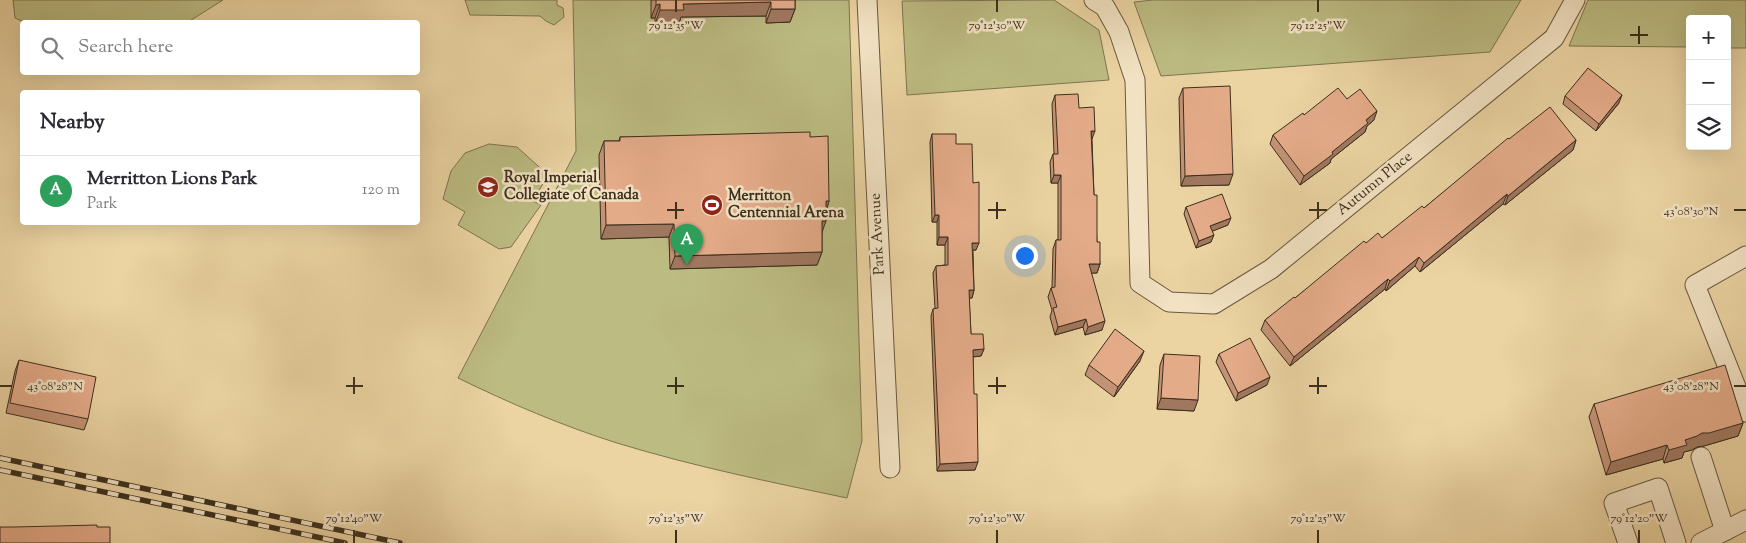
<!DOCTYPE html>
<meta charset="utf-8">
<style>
:root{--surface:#fff;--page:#f2f2f3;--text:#2b2b33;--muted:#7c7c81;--line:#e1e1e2;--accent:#0f766e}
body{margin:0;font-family:"Sorts Mill Goudy",serif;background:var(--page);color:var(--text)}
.controls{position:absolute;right:15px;top:15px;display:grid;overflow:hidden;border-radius:5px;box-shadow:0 5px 20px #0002}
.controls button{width:45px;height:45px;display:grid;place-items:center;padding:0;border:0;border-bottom:1px solid var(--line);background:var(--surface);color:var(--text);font:25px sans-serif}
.you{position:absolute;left:1024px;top:255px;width:18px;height:18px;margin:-12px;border:4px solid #fff;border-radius:50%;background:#1a73e8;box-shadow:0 0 0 8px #1a73e833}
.badge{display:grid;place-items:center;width:32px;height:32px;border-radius:50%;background:var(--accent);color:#fff;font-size:16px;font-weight:700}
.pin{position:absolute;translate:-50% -41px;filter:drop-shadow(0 1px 2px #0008)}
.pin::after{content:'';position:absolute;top:26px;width:18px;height:15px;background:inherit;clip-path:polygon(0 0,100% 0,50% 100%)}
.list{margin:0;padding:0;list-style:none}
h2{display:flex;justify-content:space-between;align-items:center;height:65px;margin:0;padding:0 20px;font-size:21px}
h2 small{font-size:16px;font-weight:400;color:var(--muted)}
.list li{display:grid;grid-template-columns:32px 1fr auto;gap:15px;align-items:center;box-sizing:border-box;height:70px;padding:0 20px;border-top:1px solid var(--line)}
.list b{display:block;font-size:19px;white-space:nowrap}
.list p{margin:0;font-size:16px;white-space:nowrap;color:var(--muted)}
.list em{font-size:16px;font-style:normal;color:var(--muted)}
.icon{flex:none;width:28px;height:28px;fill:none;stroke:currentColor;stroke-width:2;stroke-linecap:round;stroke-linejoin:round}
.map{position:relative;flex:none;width:1746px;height:543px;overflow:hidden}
.search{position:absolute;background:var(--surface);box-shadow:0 5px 20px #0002;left:20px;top:20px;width:400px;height:55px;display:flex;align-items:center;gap:12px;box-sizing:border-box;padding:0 18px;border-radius:5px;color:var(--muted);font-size:19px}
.panel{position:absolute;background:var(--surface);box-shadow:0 5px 20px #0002;left:20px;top:90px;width:400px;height:135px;border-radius:5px}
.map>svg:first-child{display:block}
.green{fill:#bcbb82;stroke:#7c7550}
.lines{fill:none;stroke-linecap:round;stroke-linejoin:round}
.minor-casing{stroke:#68583e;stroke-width:21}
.minor{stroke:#f2e2c3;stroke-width:19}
.rail-casing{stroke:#3c2f1d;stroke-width:5.5}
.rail{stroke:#f2e2c3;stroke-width:4;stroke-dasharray:11;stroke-linecap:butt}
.wall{fill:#c49376;stroke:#3c2f1d}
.shaded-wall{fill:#a07860;stroke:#3c2f1d}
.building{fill:#e4ab89;stroke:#3c2f1d}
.ticks{fill:none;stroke:#3c2f1d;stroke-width:2}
.labels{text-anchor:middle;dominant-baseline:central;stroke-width:5;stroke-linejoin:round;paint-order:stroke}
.poi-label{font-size:15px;font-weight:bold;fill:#3c2f1d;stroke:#f2e2c3;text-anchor:start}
.street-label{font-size:15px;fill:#3c2f1d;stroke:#f2e2c3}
.ticks-label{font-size:12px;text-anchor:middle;fill:#3c2f1d;stroke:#f2e2c3;stroke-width:5;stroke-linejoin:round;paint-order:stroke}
</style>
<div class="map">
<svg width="1746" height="543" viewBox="0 0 1746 543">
<rect width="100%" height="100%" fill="#ebd3a2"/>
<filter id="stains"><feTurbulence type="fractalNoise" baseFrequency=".004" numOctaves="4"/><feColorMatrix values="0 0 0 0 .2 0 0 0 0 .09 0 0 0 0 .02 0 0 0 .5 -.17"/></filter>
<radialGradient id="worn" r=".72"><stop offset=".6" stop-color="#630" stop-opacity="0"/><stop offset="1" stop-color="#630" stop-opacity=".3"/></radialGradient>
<!-- green -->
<g class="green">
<path d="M13,0h210l-35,22h-164l-9,-4z"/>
<path d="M465,0h92v5l6,3 1,9 -10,8 -8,-4 -6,-5 -70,-1z"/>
<path d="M573,0h276l13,441 -15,57c-77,-16 -155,-32 -230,-55 -54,-17 -108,-40 -159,-65l118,-227z"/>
<path d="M1054,0l45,30 10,50 -202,15 -5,-94z"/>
<path d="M1153,0h368l-31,52 -329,24 -27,-74z"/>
<path d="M1588,0h158v48h-19v-29h-37v28l-121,-1z"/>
<path d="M489,144l28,3 31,28 -15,26 8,4 -30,42 -12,2 -41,-24 7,-13 -22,-13 8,-28 14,-18z"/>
</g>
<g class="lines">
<!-- minor casing -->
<g class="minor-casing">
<g id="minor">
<path d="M867,0l23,468"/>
<path d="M1094,0l11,7 14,25 16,48 5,203 29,19 45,2 57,-35 283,-231 21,-38"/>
<path d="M1746,256l-51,29 51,127"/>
<path d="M1701,457l24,74"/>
<path d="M1628,543l-14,-40 44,-15 18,55"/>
<path d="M1701,543l45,-23"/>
</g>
</g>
<!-- minor -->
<use href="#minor" class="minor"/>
<!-- rail casing -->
<g class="rail-casing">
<g id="rail">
<path d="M0,458l400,85"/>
<path d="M0,470l345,73"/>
</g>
</g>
<!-- rail -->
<use href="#rail" class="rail"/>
</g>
<!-- wall -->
<g class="wall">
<path d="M651,0h144v9l-5,13 -24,1v-7l-85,1 -2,6 -24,1v-6h-4z"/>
<path d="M1183,88l46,97 -48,1 -2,-88z"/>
<path d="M1055,95l24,13 13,31 2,56 3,47 3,22 -3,9h-6l11,57 -17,5 -2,-8 -28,8 -5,-18 2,-7 -4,-13 3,-9h1l1,-39 3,-9h2v-57h-7l-1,-21 3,-8h1l-2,-50z"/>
<path d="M1565,96l54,7 -23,28 -33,-27z"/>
<path d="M1347,99l27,21 -7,6 -2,6 -34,27 -1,4 -30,22 -30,-41 3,-9 31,-20z"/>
<path d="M932,134l24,10 17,39 3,67h-3l1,40 -2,8h-3l2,36 13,15 -3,7 -8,1 2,113 -38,1 -6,-155 2,-7h2l-2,-36 3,-7 9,-1v-20h-8v-23h-5l-2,-80z"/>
<path d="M620,137h190l19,64 -3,10 -4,22v19l-5,13 -147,4 -1,-32 -68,2 -2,-84 5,-14h15z"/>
<path d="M1509,139l67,1 -3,10 -68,55 -2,-1 -83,68 -5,-6 -29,25 -1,-2 -95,77 -29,-36 4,-10 30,-22 71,-55 16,-5 42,-30z"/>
<path d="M1186,207l42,18 -16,6 -1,11 -15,6 -12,-34z"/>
<path d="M1164,354l30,57 -37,-2 3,-44z"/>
<path d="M1219,354l48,31 -31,16 -20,-39z"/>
<path d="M19,360l69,59 -4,11 -78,-17 9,-42z"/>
<path d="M1140,361l-26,36 -29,-22 4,-10z"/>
<path d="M1594,404l149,19 -5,13 -34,10 -7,1 -5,3 -8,2 -2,6 -18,5 -1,-4 -57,16 -17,-58z"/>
</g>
<!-- shaded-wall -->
<g class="shaded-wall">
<path d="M771,2l-5,14 -85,1 -2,6 -24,1 5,-14 23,-6z"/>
<path d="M660,4l-5,14h-4l5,-13z"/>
<path d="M771,9h24l-5,13 -24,1z"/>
<path d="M1622,95l-3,8 -23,28 3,-7z"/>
<path d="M1377,111l-3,9 -7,6 -2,6 -34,27 -1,4 -30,22 4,-9 28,-24 34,-32z"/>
<path d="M1091,131h4l-3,8z"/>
<path d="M1576,140l-3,10 -68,55 3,-9z"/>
<path d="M1233,174l-4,11 -48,1 4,-10z"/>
<path d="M1054,175h7l-3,8h-7z"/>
<path d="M1507,194l-4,10 -83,68 4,-9z"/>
<path d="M826,201h3l-4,14z"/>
<path d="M935,215h4l-2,7h-5z"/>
<path d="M1231,218l-3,7 -20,8 2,-7z"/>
<path d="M822,221h4l-5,14z"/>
<path d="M674,224l-5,13 -68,2 5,-14z"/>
<path d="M1214,235l-3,7 -15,6 3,-7z"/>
<path d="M939,237h9l-3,8h-8z"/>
<path d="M972,243h7l-3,7h-6z"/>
<path d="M822,252l-5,13 -147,4 5,-13z"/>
<path d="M1419,257l-4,9 -29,25 4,-10z"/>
<path d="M1089,264h11l-3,9h-11z"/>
<path d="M1388,279l-3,10 -95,77 4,-9z"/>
<path d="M969,290h5l-2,8h-6z"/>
<path d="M1086,319l-3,8 -28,8 3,-8z"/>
<path d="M1105,321l-3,9 -17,5 3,-8z"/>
<path d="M984,349l-3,7 -11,1 3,-7z"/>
<path d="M1144,351l-4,10 -26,36 4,-10z"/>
<path d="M1270,377l-3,8 -31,16 2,-8z"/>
<path d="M1161,398l37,2 -4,11 -37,-2z"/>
<path d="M1743,423l-5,13 -34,10 -7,1 -5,3 -8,2 -2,6 -18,5 5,-13 16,-10 17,-7z"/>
<path d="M1667,445l-4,14 -57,16 5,-13z"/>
<path d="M978,462l-3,8 -38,1 3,-7z"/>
</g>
<!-- building -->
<g class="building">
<path d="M656,0h139v9h-24v-7l-88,2 1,6h-24v-6l-4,1z"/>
<path d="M1588,68l34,27 -23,29 -34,-28z"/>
<path d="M1230,86l3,88 -48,2 -2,-88z"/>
<path d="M1338,88l9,11 13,-10 17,22 -11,9 2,3 -36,29 1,2 -29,22 -31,-41 30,-22 1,2z"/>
<path d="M1078,94l1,14 15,-1 1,24h-4l3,64h3v47h3v22h-11l16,57 -17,6 -2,-8 -28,8 -5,-19 4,-1 -6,-19 4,-1 1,-47h5v-65h-7l-1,-21h5l-3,-59z"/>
<path d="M1550,107l26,33 -68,56 -1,-2 -83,69 -5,-6 -29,24 -2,-2 -94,78 -29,-37 29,-23 1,1 69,-57 2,2 12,-10 4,5 40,-32 2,2 84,-70 1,1z"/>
<path d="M810,132v5l18,-1 1,65h-3v20h-4v31l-147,4 -1,-32 -68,1 -2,-84h16v-4z"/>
<path d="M932,134h24v10h16l1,39 6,-1v61h-7l2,47h-5l2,44h12l1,15 -11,1 1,44h3l1,68 -38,2 -7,-155 5,-1 -2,-42 12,-1v-28h-9v-22h-4z"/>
<path d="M1222,194l9,24 -21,8 4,9 -15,6 -13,-34z"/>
<path d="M1115,329l29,22 -26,36 -29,-22z"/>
<path d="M1250,338l20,39 -32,16 -19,-39z"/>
<path d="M1164,354l36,2 -2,44 -37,-2z"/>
<path d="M19,360l77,17 -8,42 -78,-16z"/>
<path d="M1725,365l18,58 -34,10h-7l-5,3 -12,4 2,5 -18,5 -2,-5 -56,17 -17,-58z"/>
<path d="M97,525v2h13v16h-110v-16h15z"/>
</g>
<!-- ticks -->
<path class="ticks" d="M676,0v12M997,0v12M1318,0v12M1639,26v18M1630,35h18M676,202v17M997,202v17M1318,202v17M667,210h17M988,210h18M1309,210h18M1734,210h12M354,377v17M676,377v17M997,377v17M1318,377v17M0,386h12M346,386h17M667,386h17M988,386h18M1309,386h18M1734,386h12M354,530v13M676,530v13M997,530v13M1318,530v13M1639,530v13"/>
<!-- icons -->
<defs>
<g id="school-disc" transform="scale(1.125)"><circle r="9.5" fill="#8f2418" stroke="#f2e2c3"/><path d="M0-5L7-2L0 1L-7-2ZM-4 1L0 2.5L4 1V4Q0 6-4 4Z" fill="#fff"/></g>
<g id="stadium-disc" transform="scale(1.125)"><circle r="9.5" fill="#8f2418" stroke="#f2e2c3"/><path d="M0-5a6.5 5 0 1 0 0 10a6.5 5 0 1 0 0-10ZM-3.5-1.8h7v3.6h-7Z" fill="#fff"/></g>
</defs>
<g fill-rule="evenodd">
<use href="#school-disc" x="488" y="187"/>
<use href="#stadium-disc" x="712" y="205"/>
</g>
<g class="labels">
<!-- poi labels -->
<g class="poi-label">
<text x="504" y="178">Royal Imperial<tspan x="504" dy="17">Collegiate of Canada</tspan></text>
<text x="728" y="196">Merritton<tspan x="728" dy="17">Centennial Arena</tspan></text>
</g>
<!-- street labels -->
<g class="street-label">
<text transform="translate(1375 184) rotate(-39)">Autumn Place</text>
<text transform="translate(878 234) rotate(-93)">Park Avenue</text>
</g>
</g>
<g class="ticks-label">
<text x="676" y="29">79°12'35"W</text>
<text x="997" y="29">79°12'30"W</text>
<text x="1318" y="29">79°12'25"W</text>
<text x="1691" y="215">43°08'30"N</text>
<text x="55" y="390">43°08'28"N</text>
<text x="1691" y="390">43°08'28"N</text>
<text x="354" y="522">79°12'40"W</text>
<text x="676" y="522">79°12'35"W</text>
<text x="997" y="522">79°12'30"W</text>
<text x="1318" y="522">79°12'25"W</text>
<text x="1639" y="522">79°12'20"W</text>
</g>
<rect width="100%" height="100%" filter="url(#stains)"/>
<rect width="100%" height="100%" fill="url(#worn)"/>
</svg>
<div class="controls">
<button>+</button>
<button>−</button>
<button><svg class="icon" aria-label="layers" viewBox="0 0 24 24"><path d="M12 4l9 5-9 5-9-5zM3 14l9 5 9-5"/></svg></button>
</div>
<div class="you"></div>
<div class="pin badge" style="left:687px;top:265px;background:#2e9e5b">A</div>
<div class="search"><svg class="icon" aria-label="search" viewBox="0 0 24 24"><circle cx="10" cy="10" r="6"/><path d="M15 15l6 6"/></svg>Search here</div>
<section class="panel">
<h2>Nearby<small></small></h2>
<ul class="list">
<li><span class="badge" style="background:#2e9e5b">A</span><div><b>Merritton Lions Park</b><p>Park</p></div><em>120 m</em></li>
</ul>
</section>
</div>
